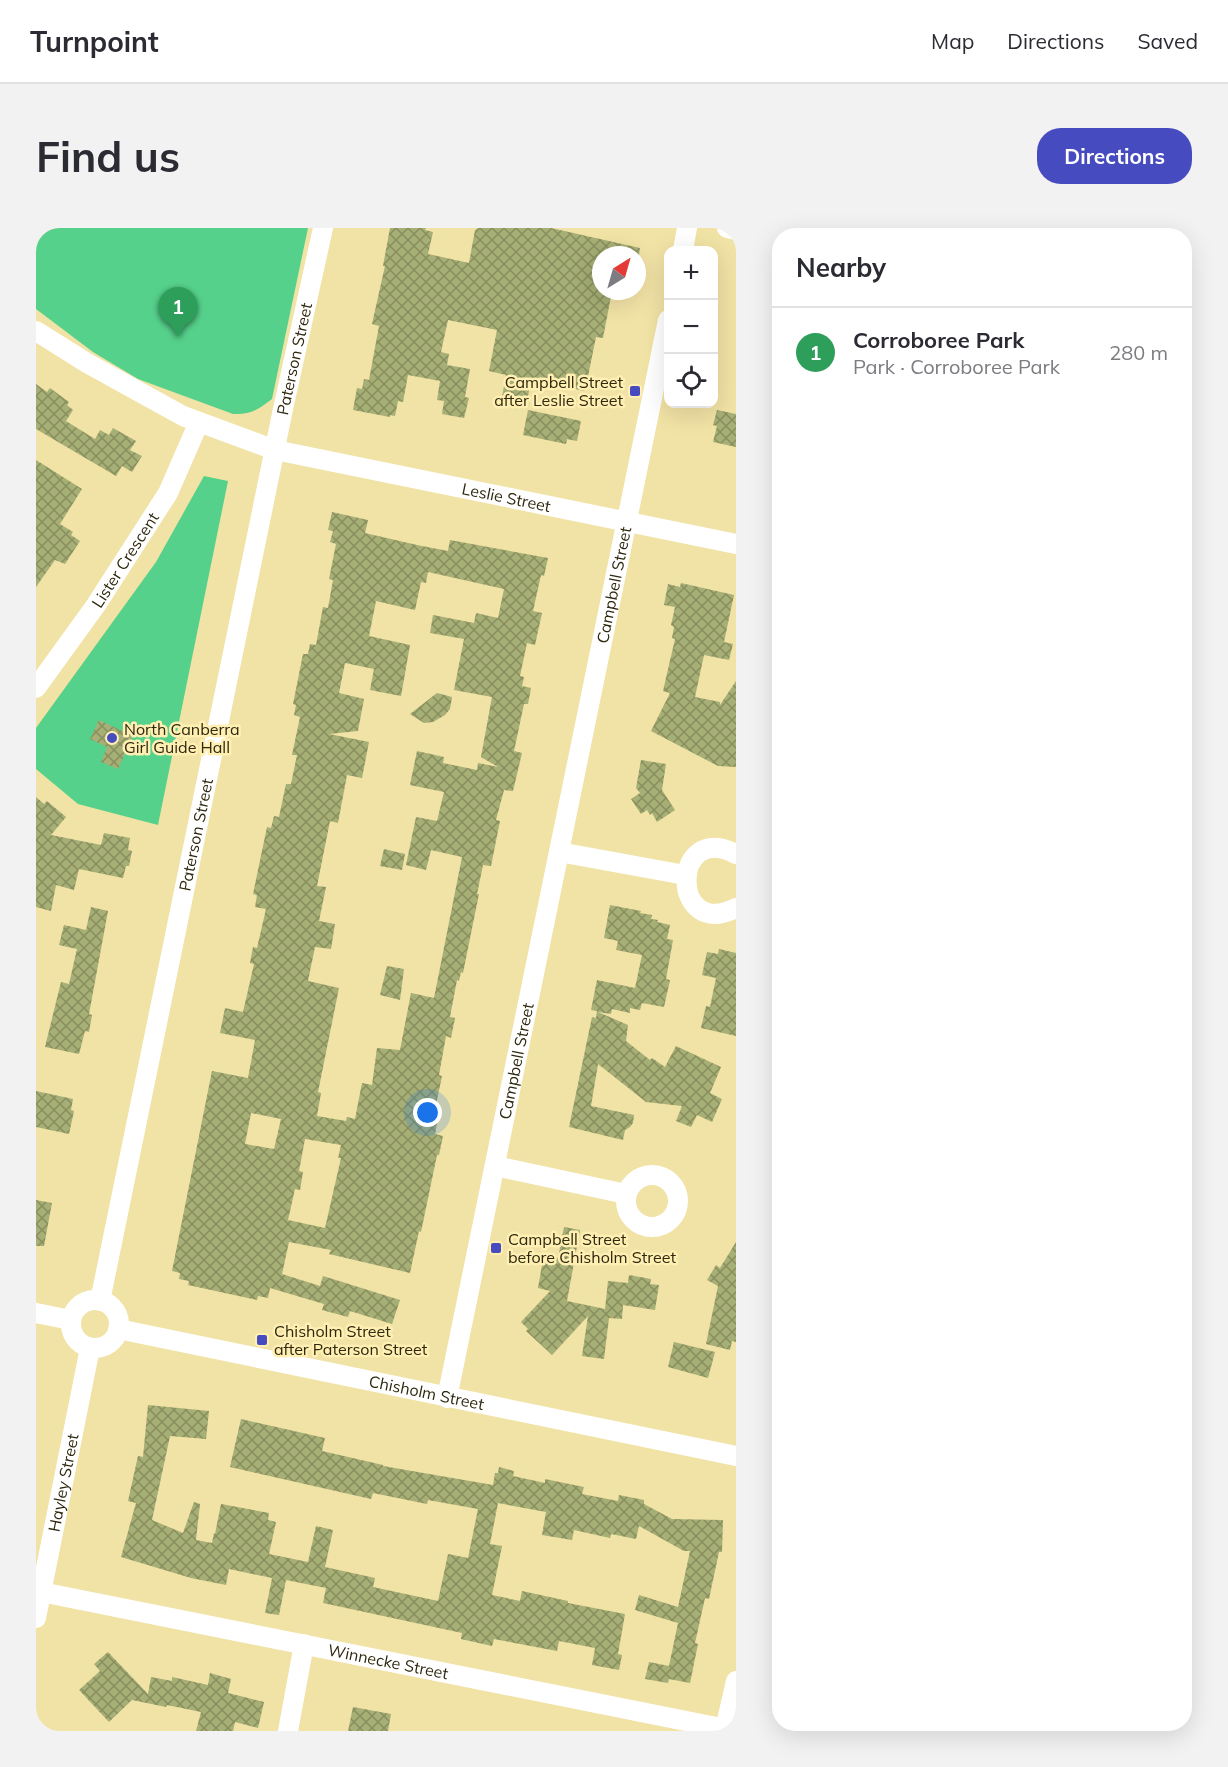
<!DOCTYPE html>
<meta charset="utf-8">
<style>
:root{--surface:#fff;--page:#f2f2f3;--text:#2b2b33;--muted:#7c7c81;--line:#e1e1e2;--accent:#464bc0}
body{margin:0;font-family:Mulish,sans-serif;background:var(--page);color:var(--text)}
.controls{position:absolute;right:18px;top:18px;display:grid;overflow:hidden;border-radius:12px;box-shadow:0 6px 24px #0002}
.controls button{width:54px;height:54px;display:grid;place-items:center;padding:0;border:0;border-bottom:2px solid var(--line);background:var(--surface);color:var(--text);font:30px sans-serif}
.compass{position:absolute;left:556px;top:18px;width:54px;height:54px;border-radius:50%;background:var(--surface);box-shadow:0 6px 24px #0002;rotate:37deg}
.you{position:absolute;left:392px;top:885px;width:21px;height:21px;margin:-15px;border:4px solid #fff;border-radius:50%;background:#1a73e8;box-shadow:0 0 0 9px #1a73e833}
.badge{display:grid;place-items:center;width:39px;height:39px;border-radius:50%;background:var(--accent);color:#fff;font-size:20px;font-weight:700}
.pin{position:absolute;translate:-50% -50px;filter:drop-shadow(0 2px 3px #0008)}
.pin::after{content:'';position:absolute;top:32px;width:21px;height:18px;background:inherit;clip-path:polygon(0 0,100% 0,50% 100%)}
.list{margin:0;padding:0;list-style:none}
h2{display:flex;justify-content:space-between;align-items:center;height:78px;margin:0;padding:0 24px;font-size:26px}
h2 small{font-size:20px;font-weight:400;color:var(--muted)}
.list li{display:grid;grid-template-columns:39px 1fr auto;gap:18px;align-items:center;box-sizing:border-box;height:90px;padding:0 24px;border-top:2px solid var(--line)}
.list b{display:block;font-size:22px;white-space:nowrap}
.list p{margin:0;font-size:20px;white-space:nowrap;color:var(--muted)}
.list em{font-size:20px;font-style:normal;color:var(--muted)}
.icon{flex:none;width:33px;height:33px;fill:none;stroke:currentColor;stroke-width:2;stroke-linecap:round;stroke-linejoin:round}
.map{position:relative;flex:none;width:700px;height:1503px;overflow:hidden;border-radius:24px}
header{display:flex;align-items:center;gap:36px;box-sizing:border-box;height:84px;padding:0 30px;background:var(--surface);border-bottom:2px solid var(--line)}
header strong{font-size:28px}
nav{display:flex;gap:33px;margin-inline-start:auto;font-size:21px}
.intro{display:flex;align-items:center;justify-content:space-between;box-sizing:border-box;height:144px;padding:0 36px}
h1{margin:0;font-size:42px}
.button{padding:15px 27px;border-radius:24px;background:var(--accent);color:#fff;font-size:21px;font-weight:700}
main{display:flex;gap:36px;padding:0 36px}
aside{flex:1;background:var(--surface);border-radius:24px;box-shadow:0 6px 24px #0002}
.map>svg:first-child{display:block}
.park{fill:#55d18b}
.building{fill:url(#building-cross-hatch);fill-rule:evenodd}
.lines{fill:none;stroke-linecap:round;stroke-linejoin:round}
.street{stroke:#fff;stroke-width:20}
.poi-dot{fill:#464bc0;stroke:#ffefb2;stroke-width:2}
.labels{text-anchor:middle;dominant-baseline:central;stroke-width:5;stroke-linejoin:round;paint-order:stroke}
.street-label{font-size:16px;fill:#2e280f;stroke:#ffefb2}
.poi-label{font-size:16px;fill:#2e280f;stroke:#ffefb2;text-anchor:start}
</style>
<header>
<strong>Turnpoint</strong>
<nav><a>Map</a><a>Directions</a><a>Saved</a></nav>
</header>
<div class="intro"><h1>Find us</h1><a class="button">Directions</a></div>
<main>
<div class="map">
<svg width="700" height="1503" viewBox="0 0 700 1503">
<defs>
<pattern id="building-cross-hatch" width="8" height="8" patternUnits="userSpaceOnUse" patternTransform="scale(1.5)"><rect width="8" height="8" fill="#a6af75"/><path d="M0 0l8 8M0 8l8-8" fill="none" stroke="#888e5e"/></pattern>
</defs>
<rect width="100%" height="100%" fill="#f1e2a5"/>
<!-- park -->
<g class="park">
<path d="M0,0h272l-36,171c-13,10 -22,16 -39,15l-95,-35 -45,-27 -57,-43z"/>
<path d="M168,248l24,5 -70,344 -80,-21 -42,-35v-41l120,-166z"/>
</g>
<!-- building -->
<g class="building">
<path d="M354,0h36l-1,2 8,2 -5,22 41,9 6,-33 3,-2h73l89,20 -1,7h-38v36h11l-9,47 -7,-1 -11,54 -54,-11 -4,22 -25,-5 4,-22 -17,-4 8,-41 -49,-10 -7,32 8,2 -2,11 23,4 -5,28 4,1 -5,20 -22,-4 2,-13 -7,-1 3,-19 -32,-6 -5,27 -5,-1 -3,15 -5,-1v2l-37,-7 4,-22 5,1 2,-10 5,1 10,-54 -7,-2 13,-58h-2z"/>
<path d="M0,156l11,8 3,-4 19,14 -2,3 6,5 -7,11 29,18 5,-9 9,5 4,-7 23,13 -6,9 12,6 -10,16 -10,-6 -6,10 -80,-47z"/>
<path d="M492,182l53,11 -4,20 -10,-2 -1,5 -43,-9z"/>
<path d="M681,182l19,4v33l-23,-5 4,-16 -4,-1z"/>
<path d="M0,232l46,29 -22,35 13,8 -2,3 9,6 -15,23 -10,-4 -19,27z"/>
<path d="M296,284l36,8 -3,13 52,12 31,6 2,-11 98,18 -4,18 -3,-1 -8,36 9,2 -7,32 -8,-2 -7,33 4,1 -2,9 9,2 -3,16h-4l-10,47 8,2 -9,38 -9,-1 -8,30 4,1 -9,45 -8,-1 -6,29h2l-16,79 -2,-1 -2,9 -2,-1 -7,37 5,1 -4,20 -5,-2 -7,39 3,1 -9,43 5,1 -3,14 8,2 -4,19h-2l-16,77 -2,-1 -9,42 -81,-19 2,-4 -42,-8 -7,32 38,12 3,-10 77,24 -8,24 -42,-13 -2,6 -26,-7 2,-6 -54,-16 -2,10 -10,-2 -1,4 -69,-15 1,-4 -10,-2 1,-6 -8,-2 40,-200 36,7 7,-38 -35,-7 5,-25 18,4 11,-48 -4,-1 3,-16 4,1 9,-39 -11,-2 2,-12 -4,-1 14,-67 4,1 3,-12 5,1 7,-33h5l6,-29h-5l8,-38 -6,-2 2,-10 -3,-1 10,-50h5l2,-10 6,1 7,-38 5,1 5,-28 -4,-1 7,-35 -6,-2 3,-11 -5,-1zM392,344l76,17 -6,29 -22,-5 -2,10 -41,-8 -3,18 34,6 -10,51 38,7 -11,60 17,10 -20,-4 -1,7 -34,-7 1,-6 -27,-6 -7,34 34,7 -7,29 -21,-4 -10,48 20,5 5,-20 31,7 -28,141 -23,-5 -11,57 -23,-2 -5,37 -10,-2 -7,36 -8,-2 -1,4 -29,-5 4,-23 -3,-1 21,-104 -31,-7 7,-34 16,2 4,-25 -16,-3 7,-34 -9,-1 13,-65 8,2 9,-48 15,3 7,-36 -40,-8 29,-3 6,-32 -25,-6 6,-30 29,6 -4,21 31,6 9,-51 -41,-9 7,-35 39,9 6,-28 5,1zM215,885l30,6 -7,30 -29,-5zM269,911l36,6 -3,13h3l-16,70 -37,-8 7,-31 5,1 3,-18 -4,-1z"/>
<path d="M645,355l53,12 -10,47 9,2 -4,16 -25,-5 -9,42 25,5v3l16,-24v86l-18,-1 -67,-35 19,-38 -7,-2 12,-52 -3,-1 2,-11 -3,-2 4,-18 -11,-2 4,-21 12,3z"/>
<path d="M401,465l15,4 -2,12 -5,6 -12,7 -9,1 -14,-9z"/>
<path d="M63,492l34,16 -15,33 -17,-7 6,-15 -17,-8z"/>
<path d="M605,532l25,4 -4,26 13,20 -18,12 -5,-9 -2,2 -3,-5 -6,4 -10,-15 9,-6 -4,-5z"/>
<path d="M0,569l8,7 3,-3 19,16 -15,18 50,10 3,-12 26,5 -2,12 4,1 -3,15h-3l-3,12 -44,-9 -5,21 -18,-5 -5,26 -15,-4z"/>
<path d="M348,621l21,5 -3,16 -22,-4z"/>
<path d="M574,677l31,6 -1,2 12,2 -1,4 7,1 -1,2 13,3 -3,14 6,1 -7,39 4,1 -6,27 -22,-4 -2,7 -10,-2v5l-18,-4 -1,5 -13,-2 30,13 -2,16 24,19 2,-2 13,9 11,-21 45,21 -11,26 12,6 -10,23 -15,-7 -6,12 -15,-6 6,-15 -36,-4 -48,-38 -7,42 43,9 -1,8 -3,4 -5,3 -2,10 -54,-13 23,-110 4,1 1,-7 -6,-1 6,-30 38,8 7,-33 -26,-5 2,-9 -14,-3z"/>
<path d="M55,679l17,4 -19,103 3,1 -3,17 -4,-1 -6,23 -34,-7 16,-65 8,2 8,-35 -18,-4 5,-20 22,5z"/>
<path d="M683,721l17,4v83l-35,-8 5,-22 4,1 6,-29 -14,-3 5,-23 11,2z"/>
<path d="M351,738l17,3 -4,31 -20,-5z"/>
<path d="M0,863l37,8 -2,11 3,1 -5,23 -33,-7z"/>
<path d="M0,972l16,3 -8,43h-8z"/>
<path d="M528,999l16,3 -13,71 38,8 3,-28 20,2 1,-8 22,4 -1,5 9,1 -4,25 -32,-5 -1,14 -13,-1 -5,41 -22,-3 6,-40 -36,39 -26,-24 2,-2 -7,-7 29,-31 -12,-3 6,-34 14,4z"/>
<path d="M700,1014v100l-4,-1 -2,9 -24,-6 12,-58 -11,-6 9,-15 4,3z"/>
<path d="M638,1114l41,10 -7,26 -40,-11z"/>
<path d="M112,1177l61,6 -3,28 -36,-3 -18,84 31,13 11,-31 6,2 -4,36 16,3 2,-10 1,1 6,-30 48,9 -1,7 8,2 -7,32 39,8 8,-36 17,4 -8,37 50,11 -2,9 65,14 10,-47 20,4 10,-49 -50,-9 -1,4 -54,-11 -2,6 -141,-32 11,-48 84,19 -3,13 61,14v1l110,19 2,-12h3l1,-6 15,4 -1,5 32,7v-4l39,8 -2,7 36,7 1,-6 25,5v4l28,15 51,1 -1,32h-3l-10,47 -4,-1 -10,45 3,1 -8,39 -21,-4 -1,4 -23,-4 4,-17 20,4 9,-43 -43,-13 4,-15 39,12 12,-56h-6l-45,-25 -3,13 -25,-5 -1,4 -36,-8 -2,10 -30,-5 4,-23 -48,-9 -8,41 12,2 -10,49 28,6 2,-10 46,10v2l57,11 -7,40 4,1 -3,15 -27,-5 3,-17 -36,-7 -2,10 -63,-12 -2,7 -31,-7 1,-6 -139,-30 3,-15 -40,-8 -7,35 -14,-2 7,-35 -43,-9 -3,16 -35,-7 -70,-21 15,-54 -8,-2 10,-45 5,1z"/>
<path d="M72,1424l40,42 3,-17 21,4v-4l36,8 2,-12 21,6 -3,14 36,9 -6,26 -23,-6 -2,9h-37l5,-19 -34,-7 -1,2 -34,-7 -23,22 -30,-32 21,-19 -6,-7z"/>
<path d="M317,1479l38,7 -3,17h-40z"/>
</g>
<g class="lines">
<!-- street -->
<g class="street">
<path d="M691,0l9,2"/>
<path d="M647,22l4,-22"/>
<path id="s1" d="M0,103l51,32 96,53 92,34 461,94"/>
<path id="s2" d="M0,460l60,-83 72,-112 31,-71"/>
<path d="M523,624l126,23"/>
<path d="M700,626c-66,-34 -66,87 0,54"/>
<path d="M459,938l131,28"/>
<circle cx="616" cy="973" r="26"/>
<circle cx="59" cy="1096" r="24"/>
<path id="s3" d="M64,1073l183,-892 40,-181"/>
<path d="M0,1085l35,7"/>
<path id="s4" d="M82,1101l618,127"/>
<path id="s5" d="M411,1170l221,-1078"/>
<path id="s6" d="M5,1364l695,139"/>
<path id="s7" d="M0,1390l54,-270"/>
<path d="M689,1501l11,-48"/>
<path d="M252,1503l16,-87"/>
</g>
</g>
<!-- markers -->
<g class="poi-dot">
<rect x="593" y="157" width="12" height="12" rx="3"/>
<circle cx="76" cy="510" r="6"/>
<rect x="454" y="1014" width="12" height="12" rx="3"/>
<rect x="220" y="1106" width="12" height="12" rx="3"/>
</g>
<g class="labels">
<!-- street labels -->
<g class="street-label">
<text stroke="none"><textPath href="#s3" startOffset="962">Paterson Street</textPath></text>
<text stroke="none"><textPath href="#s1" startOffset="504">Leslie Street</textPath></text>
<text stroke="none"><textPath href="#s2" startOffset="156">Lister Crescent</textPath></text>
<text stroke="none"><textPath href="#s5" startOffset="830">Campbell Street</textPath></text>
<text stroke="none"><textPath href="#s3" startOffset="476">Paterson Street</textPath></text>
<text stroke="none"><textPath href="#s5" startOffset="344">Campbell Street</textPath></text>
<text stroke="none"><textPath href="#s4" startOffset="315">Chisholm Street</textPath></text>
<text stroke="none"><textPath href="#s7" startOffset="138">Hayley Street</textPath></text>
<text stroke="none"><textPath href="#s6" startOffset="354">Winnecke Street</textPath></text>
</g>
<!-- poi labels -->
<g class="poi-label">
<text x="587" y="154" text-anchor="end">Campbell Street<tspan x="587" dy="18">after Leslie Street</tspan></text>
<text x="88" y="501">North Canberra<tspan x="88" dy="18">Girl Guide Hall</tspan></text>
<text x="472" y="1011">Campbell Street<tspan x="472" dy="18">before Chisholm Street</tspan></text>
<text x="238" y="1103">Chisholm Street<tspan x="238" dy="18">after Paterson Street</tspan></text>
</g>
</g>
</svg>
<div class="controls">
<button>+</button>
<button>−</button>
<button><svg class="icon" aria-label="locate" viewBox="0 0 24 24"><circle cx="12" cy="12" r="6"/><path d="M12 2v4M12 18v4M2 12h4M18 12h4"/></svg></button>
</div>
<svg class="compass" viewBox="-18 -18 36 36"><path d="M0-13l5 13h-10z" fill="#e53935"/><path d="M0 13l5-13h-10z" fill="#7c7c81"/></svg>
<div class="you"></div>
<div class="pin badge" style="left:142px;top:109px;background:#2e9e5b">1</div>
</div>
<aside>
<h2>Nearby<small></small></h2>
<ul class="list">
<li><span class="badge" style="background:#2e9e5b">1</span><div><b>Corroboree Park</b><p>Park · Corroboree Park</p></div><em>280 m</em></li>
</ul>
</aside>
</main>
